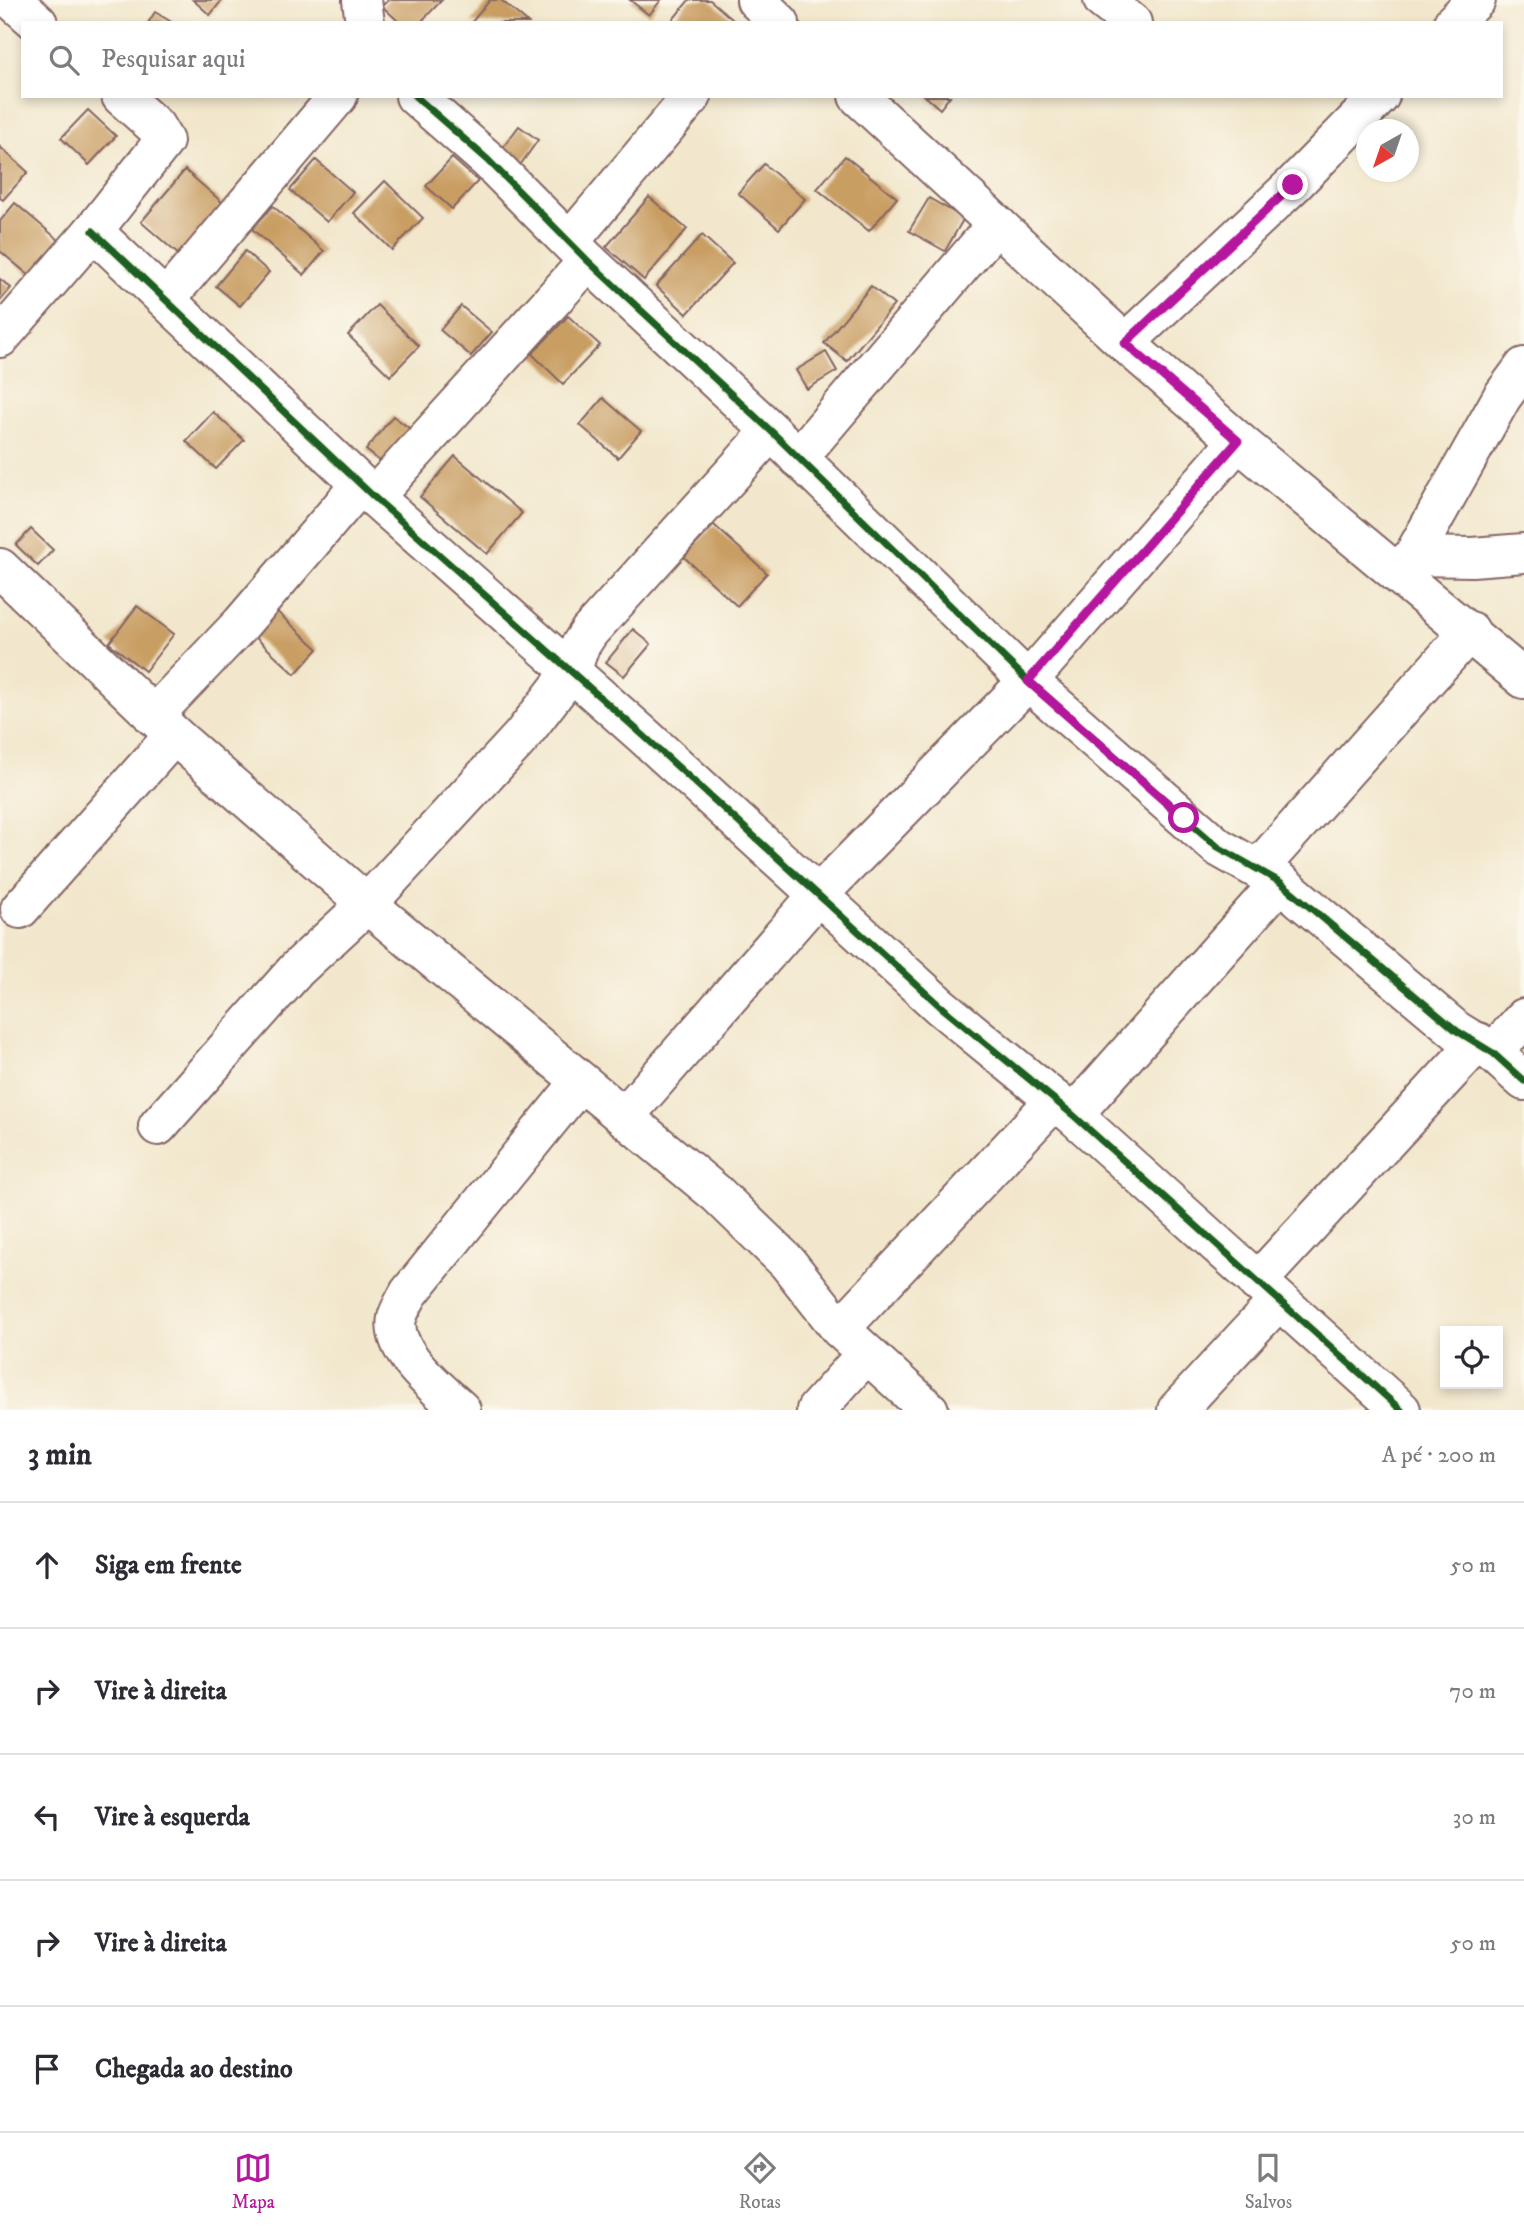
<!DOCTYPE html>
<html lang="pt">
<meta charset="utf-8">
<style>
:root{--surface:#fff;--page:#f2f2f3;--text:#2b2b33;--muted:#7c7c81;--line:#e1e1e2;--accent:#b5179e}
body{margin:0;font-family:"IM FELL DW Pica",serif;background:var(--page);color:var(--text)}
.controls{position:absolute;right:21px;bottom:21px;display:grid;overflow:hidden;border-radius:0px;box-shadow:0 4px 10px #0003}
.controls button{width:63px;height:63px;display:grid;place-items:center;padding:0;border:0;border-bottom:2px solid var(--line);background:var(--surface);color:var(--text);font:35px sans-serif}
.compass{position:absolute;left:1356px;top:119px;width:63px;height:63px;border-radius:50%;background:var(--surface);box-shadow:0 4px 10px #0003;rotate:220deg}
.stop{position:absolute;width:21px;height:21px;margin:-16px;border:5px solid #b5179e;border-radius:50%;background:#fff}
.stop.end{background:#b5179e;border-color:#fff;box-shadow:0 2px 7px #0008}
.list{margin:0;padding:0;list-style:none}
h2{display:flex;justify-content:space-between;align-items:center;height:91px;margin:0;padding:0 28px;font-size:30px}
h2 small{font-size:23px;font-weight:400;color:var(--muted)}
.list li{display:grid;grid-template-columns:46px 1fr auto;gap:21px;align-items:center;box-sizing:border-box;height:126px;padding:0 28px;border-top:2px solid var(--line)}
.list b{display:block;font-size:26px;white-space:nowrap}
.list em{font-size:23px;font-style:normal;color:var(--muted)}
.icon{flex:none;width:38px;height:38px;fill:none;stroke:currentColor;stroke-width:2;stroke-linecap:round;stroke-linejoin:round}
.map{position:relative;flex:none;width:1524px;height:1410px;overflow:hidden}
.search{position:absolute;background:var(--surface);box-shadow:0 4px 10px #0003;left:21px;right:21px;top:21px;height:77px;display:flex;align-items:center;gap:18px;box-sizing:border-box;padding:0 24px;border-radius:0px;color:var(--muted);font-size:26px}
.sheet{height:721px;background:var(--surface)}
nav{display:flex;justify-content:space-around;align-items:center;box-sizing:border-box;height:98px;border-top:2px solid var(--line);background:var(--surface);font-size:19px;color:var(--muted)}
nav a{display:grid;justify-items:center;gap:4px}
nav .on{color:var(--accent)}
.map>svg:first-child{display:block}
.building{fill:#c99e63}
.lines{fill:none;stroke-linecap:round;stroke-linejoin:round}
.minor-casing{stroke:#856563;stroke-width:42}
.minor{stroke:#fff;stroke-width:38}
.cycleway-casing{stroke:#fbf7ec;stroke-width:11}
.cycleway{stroke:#1b5e20;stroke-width:7}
.route{stroke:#b5179e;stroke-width:9}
</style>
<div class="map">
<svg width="1524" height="1410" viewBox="0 0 1524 1410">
<rect width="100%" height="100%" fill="#fbf7ec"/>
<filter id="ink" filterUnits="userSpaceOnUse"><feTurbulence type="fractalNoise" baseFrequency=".0143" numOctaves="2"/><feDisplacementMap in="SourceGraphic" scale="14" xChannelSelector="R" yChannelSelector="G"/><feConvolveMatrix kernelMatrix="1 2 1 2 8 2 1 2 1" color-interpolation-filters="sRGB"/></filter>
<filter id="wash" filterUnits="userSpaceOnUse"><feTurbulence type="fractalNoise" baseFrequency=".00686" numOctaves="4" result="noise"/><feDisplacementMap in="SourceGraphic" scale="28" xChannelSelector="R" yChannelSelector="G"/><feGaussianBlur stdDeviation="1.57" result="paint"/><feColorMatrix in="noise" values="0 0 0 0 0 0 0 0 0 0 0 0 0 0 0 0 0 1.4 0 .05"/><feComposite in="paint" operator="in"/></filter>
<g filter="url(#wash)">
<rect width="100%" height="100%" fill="#f2e7cc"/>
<g id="blocks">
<!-- building -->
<g class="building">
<path d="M193,0h29l-12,15z"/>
<path d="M388,0h54l-22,23h-20l-18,-17z"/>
<path d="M490,0h11l27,23h-57z"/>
<path d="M630,0h31l-12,15z"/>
<path d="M689,0h21l23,20 -2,3h-61z"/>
<path d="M155,12l18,11h-25z"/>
<path d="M925,96h25l-10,13z"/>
<path d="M88,110l28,26 -27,29 -28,-27z"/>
<path d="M519,126l19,14 -20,28 -20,-14z"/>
<path d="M0,147l28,25 -25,28 -3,-2z"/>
<path d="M845,156l52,42 -28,33 -52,-42z"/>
<path d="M452,158l26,23 -26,28 -26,-23z"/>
<path d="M316,160l37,32 -26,30 -37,-32z"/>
<path d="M764,164l41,35 -26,30 -41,-36z"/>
<path d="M185,170l38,33 -44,52 -38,-33z"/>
<path d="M385,181l38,37 -31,32 -38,-37z"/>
<path d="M649,197l38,32 -43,51 -38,-33z"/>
<path d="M929,198l35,20 -19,33 -36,-20z"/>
<path d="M15,203l46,39 -30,35 -31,-26v-30z"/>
<path d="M273,206l51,45 -20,24 -52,-46z"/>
<path d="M702,235l31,28 -46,51 -31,-28z"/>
<path d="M245,251l24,21 -29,34 -24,-20z"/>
<path d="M0,279l11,9 -11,13z"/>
<path d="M871,286l23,19 -47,56 -23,-18z"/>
<path d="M377,305l42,41 -29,30 -42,-41z"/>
<path d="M461,306l31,26 -21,24 -31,-26z"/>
<path d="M568,316l32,29 -37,39 -31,-30z"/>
<path d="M826,352l11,19 -30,18 -11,-19z"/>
<path d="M603,398l38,33 -23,27 -38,-33z"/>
<path d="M213,412l31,28 -28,29 -30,-28z"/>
<path d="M393,416l20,15 -27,35 -20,-16z"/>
<path d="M455,456l67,57 -35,41 -67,-57z"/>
<path d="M714,525l53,48 -30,33 -53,-49z"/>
<path d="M31,529l22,21 -15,16 -22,-21z"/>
<path d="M263,599l55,50 -23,25 -54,-50z"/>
<path d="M137,606l37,28 -29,37 -36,-28z"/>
<path d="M633,629l18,15 -27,32 -18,-14z"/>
</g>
</g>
</g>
<g filter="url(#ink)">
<use href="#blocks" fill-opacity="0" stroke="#856563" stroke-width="2"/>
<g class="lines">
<!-- minor casing -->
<g class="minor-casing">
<g id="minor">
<path d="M12,0l26,23"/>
<path d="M362,0l3,23"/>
<path d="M756,0l24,23"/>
<path d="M1103,0l29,23"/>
<path d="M1453,23l23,-23"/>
<path d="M415,96l73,64 100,101 183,170 257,250 190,166 62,35 177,149 36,22 31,28"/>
<path d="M858,96l267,247 113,98 286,238"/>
<path d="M93,231l281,266 270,239 296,270 133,109 328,295"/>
<path d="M571,240l121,-144"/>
<path d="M166,299l172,-203"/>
<path d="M0,338l93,-107 71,-90 -9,-15 -34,-30"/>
<path d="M1125,343l168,-158 87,-89"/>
<path d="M798,458l197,-232"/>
<path d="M374,497l214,-236"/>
<path d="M1413,556l89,-159 22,-30"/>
<path d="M0,568l174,167 193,169 350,290 70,68 53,67 89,81"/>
<path d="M1398,572l15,-16 59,1 52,-4"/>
<path d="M153,716l88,-92 119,-139"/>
<path d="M1258,869l212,-238"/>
<path d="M20,909l154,-174"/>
<path d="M1493,1053l31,-35"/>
<path d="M1073,1115l207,-233"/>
<path d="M624,1117l195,-223 209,-213 210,-240"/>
<path d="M158,1126l139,-157 70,-65 154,-167 50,-65 9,-26 9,-14 182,-201"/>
<path d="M1257,1282l221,-240"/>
<path d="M840,1329l215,-229"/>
<path d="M461,1410c-22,-21 -71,-58 -64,-92 2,-8 8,-17 12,-25l171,-211"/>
<path d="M816,1410l49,-55"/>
<path d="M1177,1410l101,-109"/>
</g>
</g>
<!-- minor -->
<use href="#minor" class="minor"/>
<!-- cycleway casing -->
<g class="cycleway-casing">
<g id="cycleway">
<path d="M415,96l73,64 100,101 183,170 257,250 190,166 62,35 177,149 36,22 31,28"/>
<path d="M93,231l281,266 270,239 296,270 133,109 328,295"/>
</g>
</g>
<!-- cycleway -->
<use href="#cycleway" class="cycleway"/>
</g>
</g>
<g class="lines" filter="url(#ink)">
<!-- route -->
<path class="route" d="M1184,818l-156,-137 210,-240 -113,-98 168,-158"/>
</g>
</svg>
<div class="controls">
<button><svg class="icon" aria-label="locate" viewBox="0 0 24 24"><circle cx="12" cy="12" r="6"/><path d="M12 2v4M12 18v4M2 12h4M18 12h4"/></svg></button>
</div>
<svg class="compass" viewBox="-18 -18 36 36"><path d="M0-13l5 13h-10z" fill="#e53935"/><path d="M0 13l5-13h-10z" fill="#7c7c81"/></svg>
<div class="stop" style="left:1184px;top:818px"></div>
<div class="stop end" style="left:1293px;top:185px"></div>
<div class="search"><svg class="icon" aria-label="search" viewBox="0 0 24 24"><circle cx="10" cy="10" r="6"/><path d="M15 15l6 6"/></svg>Pesquisar aqui</div>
</div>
<section class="sheet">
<h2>3 min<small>A pé · 200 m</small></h2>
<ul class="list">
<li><svg class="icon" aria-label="ahead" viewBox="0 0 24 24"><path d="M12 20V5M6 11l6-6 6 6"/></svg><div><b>Siga em frente</b></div><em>50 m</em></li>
<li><svg class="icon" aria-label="right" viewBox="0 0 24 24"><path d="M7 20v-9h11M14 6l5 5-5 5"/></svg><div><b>Vire à direita</b></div><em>70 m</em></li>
<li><svg class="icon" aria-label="left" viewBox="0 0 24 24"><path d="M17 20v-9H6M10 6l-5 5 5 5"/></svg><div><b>Vire à esquerda</b></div><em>30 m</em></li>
<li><svg class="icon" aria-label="right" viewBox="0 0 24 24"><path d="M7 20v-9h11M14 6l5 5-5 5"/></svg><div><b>Vire à direita</b></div><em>50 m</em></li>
<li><svg class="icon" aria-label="arrive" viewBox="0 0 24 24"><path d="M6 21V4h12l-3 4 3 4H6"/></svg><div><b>Chegada ao destino</b></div></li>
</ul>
</section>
<nav>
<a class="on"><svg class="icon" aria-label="map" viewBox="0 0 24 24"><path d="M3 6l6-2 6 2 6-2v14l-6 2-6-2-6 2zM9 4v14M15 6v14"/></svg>Mapa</a>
<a><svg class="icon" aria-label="directions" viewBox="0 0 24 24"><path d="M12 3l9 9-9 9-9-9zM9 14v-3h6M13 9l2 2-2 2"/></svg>Rotas</a>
<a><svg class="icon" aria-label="saved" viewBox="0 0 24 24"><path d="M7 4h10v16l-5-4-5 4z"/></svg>Salvos</a>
</nav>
